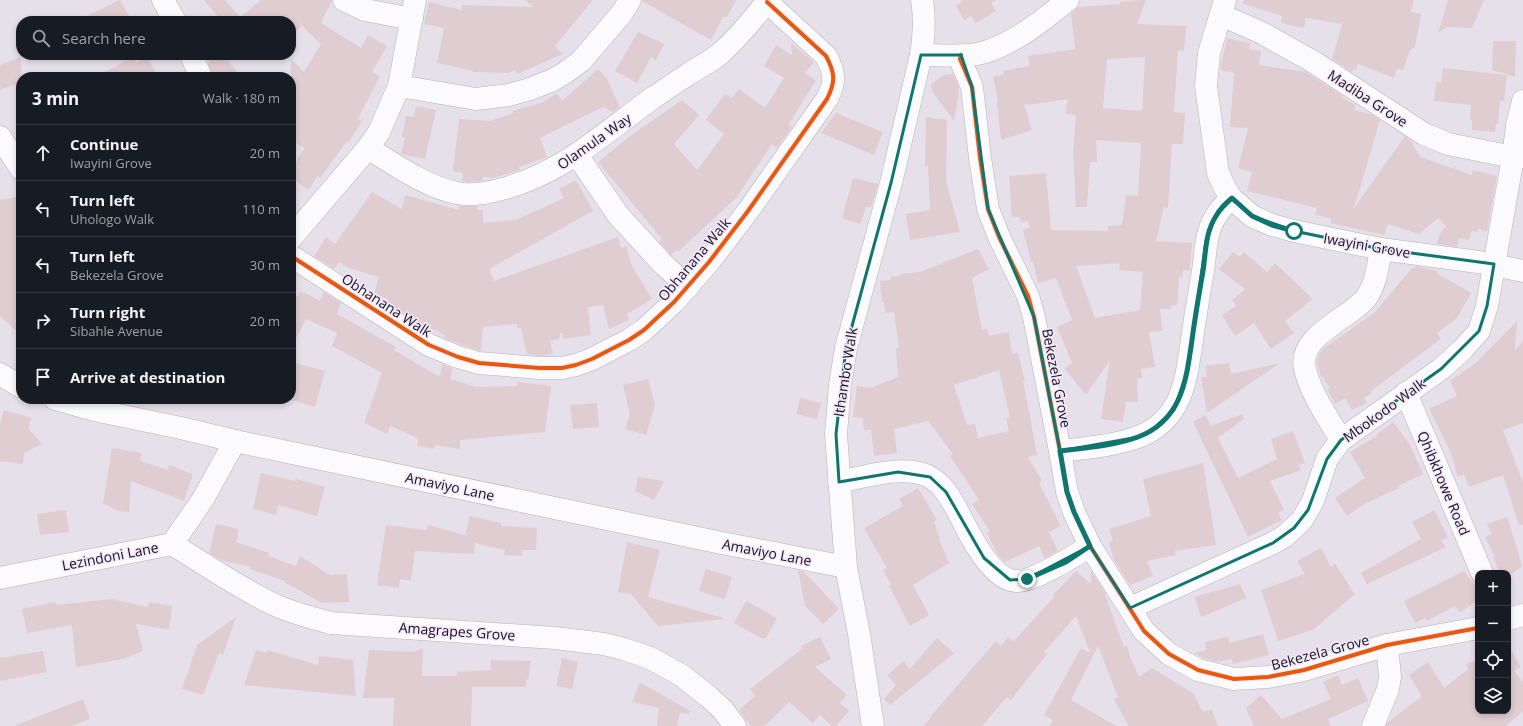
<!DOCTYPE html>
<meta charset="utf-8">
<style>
:root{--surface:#171b24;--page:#20242c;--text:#f1f3f6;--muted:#9ea1a6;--line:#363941}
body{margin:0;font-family:"Open Sans",sans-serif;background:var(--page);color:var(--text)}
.controls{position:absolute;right:12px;bottom:12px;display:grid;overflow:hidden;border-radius:8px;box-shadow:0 2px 6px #0003}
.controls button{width:36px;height:36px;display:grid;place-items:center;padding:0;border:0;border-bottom:1px solid var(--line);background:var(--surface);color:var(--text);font:20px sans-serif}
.stop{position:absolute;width:12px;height:12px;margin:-9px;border:3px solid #0f766e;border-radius:50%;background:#fff}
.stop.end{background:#0f766e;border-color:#fff;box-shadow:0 1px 4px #0008}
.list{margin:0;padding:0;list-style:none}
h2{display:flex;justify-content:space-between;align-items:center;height:52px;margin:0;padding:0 16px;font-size:17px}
h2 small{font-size:13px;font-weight:400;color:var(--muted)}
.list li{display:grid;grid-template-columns:26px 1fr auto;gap:12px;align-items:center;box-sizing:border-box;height:56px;padding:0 16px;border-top:1px solid var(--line)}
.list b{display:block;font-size:15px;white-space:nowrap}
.list p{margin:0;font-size:13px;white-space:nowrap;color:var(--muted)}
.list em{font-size:13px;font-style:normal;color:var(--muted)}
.icon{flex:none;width:22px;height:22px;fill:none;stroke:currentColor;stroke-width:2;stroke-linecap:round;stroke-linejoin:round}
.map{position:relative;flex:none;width:1523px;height:726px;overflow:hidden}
.search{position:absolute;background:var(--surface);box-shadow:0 2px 6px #0003;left:16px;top:16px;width:280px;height:44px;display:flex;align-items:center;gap:10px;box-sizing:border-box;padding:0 14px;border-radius:16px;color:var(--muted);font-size:15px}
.panel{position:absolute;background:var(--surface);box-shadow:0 2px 6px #0003;left:16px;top:72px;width:280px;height:332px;border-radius:16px}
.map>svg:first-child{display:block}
.building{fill:#e0cdd1;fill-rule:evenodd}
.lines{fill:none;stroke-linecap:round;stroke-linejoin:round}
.minor-casing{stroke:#b5b1b8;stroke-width:23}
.minor{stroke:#fbfafc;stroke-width:22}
.cycleway-casing{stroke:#f4e8fc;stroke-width:6}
.cycleway{stroke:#e8590c;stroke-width:4}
.route{stroke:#0f766e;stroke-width:5}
.marked{fill:none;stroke:#0f766e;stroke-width:3;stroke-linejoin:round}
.labels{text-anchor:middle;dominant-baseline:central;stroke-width:3;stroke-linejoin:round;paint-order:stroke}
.street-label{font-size:14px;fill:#17131a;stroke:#f4e8fc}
</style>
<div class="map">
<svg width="1523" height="726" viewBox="0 0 1523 726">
<rect width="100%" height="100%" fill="#e6e0ea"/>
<!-- building -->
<g class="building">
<path d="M120,0l12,21h-55l42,-21z"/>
<path d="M204,0h21l15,17 21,-17h71l-11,23 40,25 7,-13 19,11 -15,26 8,4 -22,43 4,2 -13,21 -2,-1 -27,37 -2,-2 -10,14 -17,-13v-7l7,-10 -1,-1 8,-11 -14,-8v-81l13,13 17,-28 -19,-18 -11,9v-14h-69z"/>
<path d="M525,0h68l-38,46 8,8 -46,20 -2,-4 -7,3 -35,-1v-1l-36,-8 7,-35 -20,-4 5,-22 33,8v-5l71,2z"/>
<path d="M642,0h94l-9,17h-4l-12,23 -69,-39z"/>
<path d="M961,0h35l-5,3 5,8 -20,12 -5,-7 -7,4 -8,-14 6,-4z"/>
<path d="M1140,0h6l-9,24 49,2 -2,25 -6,-1 -4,62 11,1 -2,31h-11l-4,64 -4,-1 -8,34 36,2 -2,28 -7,-1 -1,7h-3l-2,28h-5l-1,4h-11l2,22 -13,1 6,35 -14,2 1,9h-5l1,24h-12l-3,20 -22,-3 9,-59 -24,35 -21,-26 7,-6 -15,-36 15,-7 -16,-42 -18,5 -5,-21h-2l-8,-32 7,-2 -2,-7 -7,1 -1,-5h-8l-3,-41 37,-3 5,57 57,1v-5l14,-1 4,-30 12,1 3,-53 -45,-3 1,22h-7l-3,45h-11l-3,-55 3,-37 -11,-2 3,-14 -40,6 -4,-1 8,26 -31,10 -4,-39h1l-5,-24 11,-3 -1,-3 26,-5 -1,-10 47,-7 -4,-35 7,-7 42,-3v-2zM1145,57l-3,54 -39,-3 4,-49zM1120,263l-1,7 24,2 -3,38 -45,8 -19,-52z"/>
<path d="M1244,0h170l-3,12 10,2 -6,33 -5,3 -7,20 -6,-1 -3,9 -36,-14 -2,6 -3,-1 -1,3 -20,-13 10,-35 -36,-6 -2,10 -23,-5 1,-7 -39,-12z"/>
<path d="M1448,0h36l-12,28 -25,-1 -9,6z"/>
<path d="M638,32l26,12 -8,16 -5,-3 -14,26 -22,-12z"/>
<path d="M1227,38l23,5 -1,6 12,2 -2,14 47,7 37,24 -1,2 14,7 -2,5 19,5 7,5 -26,88 51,-72 6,5 9,16 52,18 1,-5 24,6 -10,55 -9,-2 -1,3 -5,-1 -3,9 -10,-2 -2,9 -20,-3 2,-9 7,-9 -8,-8 -19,16 -31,-10 -4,11 -53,-12v-4l-16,-5 2,-6 -70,-17 5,-19 -14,-4 10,-40 -18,-1 4,-54 -14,-3z"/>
<path d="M1493,41h23l-1,36 -23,-7z"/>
<path d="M791,43l23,19 -9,11 11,7 -27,44 3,3 -15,21 -5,-4 -35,53 -59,55 -1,-2 -6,5 -12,-13 3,-3 -64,-77 32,-26 52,-36 17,15 -25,29 23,26 27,-36 -18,-14 19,-26 7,4 7,-9 26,19 19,-30 -20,-12 12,-21 16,10z"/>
<path d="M218,55h5l18,22h-28l-5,-14z"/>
<path d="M21,57v25l-21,8v-25z"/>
<path d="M133,57l3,6 11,-6 11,20h-62z"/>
<path d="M1443,68l64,7 -3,26h-4l-2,23h-2l-1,8 -23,-2v-10l-2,1 1,-16 -37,-4 2,-19 5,1z"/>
<path d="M598,69l9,10 13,28 -7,5 -10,-5 -63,31 7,19 -28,10 1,3 -27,8 -10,-1 -1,4 -13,1 -7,-1 1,-8 -10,-2 6,-52 31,2 24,-8 -1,-2 30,-9 14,-9 5,8z"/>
<path d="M953,74l5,11 1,8 -5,28 -22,-30 -1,-7 13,-9z"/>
<path d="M416,106l20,4 -11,49 -24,-5 4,-17h-3l4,-21 8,1z"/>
<path d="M836,113l47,19 -9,23 -53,-22z"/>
<path d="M926,117l21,3 -1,61 14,51 -50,8 -4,-26 24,-4 -2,-44h-3z"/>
<path d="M853,178l25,6 -7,23h-5l-6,17 -18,-6z"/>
<path d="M576,180l17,31 -104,58 5,12 124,-44 3,11 5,-2 6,20 20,33 -25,15 2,6 -20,9 -6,-24 -15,2 3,28 -28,4 -1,-6h-2l-1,6 -9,2 3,12 -10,3 -16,-2 -6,-26h-4v-4l-34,3 -2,24 -19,-6 -18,-7 1,-3 -32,-15 -26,-17 1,-4 -14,-5 5,-17 -30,-9 -10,-6 -5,7 -20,-13 12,-19 9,7 37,-52 30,17 3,-14 54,15v-4h19l-1,4h6v13l33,-3 48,-22 -5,-9z"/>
<path d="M17,197l4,21v117l-21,-19v-116z"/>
<path d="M978,249l11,20 -17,9 10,52 5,-2 2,8 20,-4 3,22 6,-1 7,29 -2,-2 14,75 -9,2 14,24 -3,2 22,43 -12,6 9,19 -13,7 -6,-12 -34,16 -7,-7 -11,-22 3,-2 -18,-27 7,-4 -29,-44 3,-2 -25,-33 -34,8 3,24 -23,3 -3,-26h-7l-1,-12 -10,-1 4,-31 13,2 28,-11 -2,-29h3l-5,-36 -9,1 -1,-11 -2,1 -2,-22 11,-1 -1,-3 10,-1v-2l20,-2zM999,370l11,48h-4l3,13 -31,7 -3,-14 -8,1 -13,-40z"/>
<path d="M1233,252l7,5 4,-5 23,20 8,-9 38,36 -28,22 9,12 -23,16 -17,-26 -19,13 -13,-21 14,-9 -4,-6 13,-11 -26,-20z"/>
<path d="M1415,266l23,5v3l33,19 -14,25 -20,15 4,6 -70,52 1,2 -8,5 3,5 -15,7 -7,-12 -10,6 -8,-15 3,-1 -10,-14 -3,-14 3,-7 3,-4 52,-37 37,-44h3z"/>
<path d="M301,291l19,10 4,-9 17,11 -4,11 59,33 -2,3 42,25 4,1 2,-12 11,5 -3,10 27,8 40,-1 1,-4 33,4 -6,46 -85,8v9l-25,-4 -1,4 -17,-3 1,-8 -28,-12 -3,8 -23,-11 18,-50 -50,-27 5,-13 -31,-14 -15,29v-55l7,3z"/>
<path d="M1517,321l-2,30 8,-11v83l-20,7 20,52v43h-4l-16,-50 -34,12 -5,-13 -6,3 -8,-26 -21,-42 28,-13 -7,-15 26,-18z"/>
<path d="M295,363l30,8 -10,36 -24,-7v-24z"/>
<path d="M1229,363l2,11 49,-11 -73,50 -6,-36h6l-2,-11z"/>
<path d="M648,379l7,26 -9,30 -21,-6 5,-15 -7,-29z"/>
<path d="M800,398l21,5 -4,16 -21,-5z"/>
<path d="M597,403l2,24 -26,2 -3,-24z"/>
<path d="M4,410l28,8 -4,10 14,16 -18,9 -1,11 -23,-3v-37z"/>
<path d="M1242,414l2,5 -26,19 20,40 39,-19 -6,-20 22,-8 12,32 -6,2 2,5 -31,11 14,29 -6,3 4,7 -34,17 -55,-115 12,-7 6,11z"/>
<path d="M1393,422l17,23 13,29 -25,12 1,2 -33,15 -19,13 -12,-18 30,-20 -15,-26 27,-16 -1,-1z"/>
<path d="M112,448l29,5 -1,8 28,9 1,-5 24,9 -9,27 -53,-20 -2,31 -11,-1 -15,-8z"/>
<path d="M1203,463l13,82 -41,6 1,4 -29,6 6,15 -23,9 -16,-25 -5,-17 4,-3 -4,-11 42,-13 -8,-37z"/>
<path d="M261,473l34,8 1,-2 29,8 -8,29 -39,-11 -2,10 -23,-6z"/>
<path d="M638,477l26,4 -10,19 -19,-9z"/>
<path d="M918,488l19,32 -3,2 6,17h-1l10,24 -36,22 16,30 -19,11 -21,-40 2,-2 -8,-14 4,-2 -23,-40 39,-22 -4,-7z"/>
<path d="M66,510l3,22 -29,3 -3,-21z"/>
<path d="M1434,510l14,27 -7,4 5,6 -79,37 -6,-11 60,-34 -9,-17z"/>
<path d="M470,516l31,7v3l36,2 -1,22h-14v6l-18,-1 1,-5 -30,-7 -1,11 -59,-3 -4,30 -11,-2 -1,9 -22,-3 9,-60 41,5 1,-5 37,10z"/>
<path d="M1507,517l15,49 -14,11v-4h-8l-7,-17 1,-1 -9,-18 6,-3 -4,-10z"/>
<path d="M216,524l23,5 -3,13 33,11 -1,3 28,10 4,-10 30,19 17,-1 2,28 -27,1 -38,-21 1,-1 -35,-12 1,-2 -30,-7 -12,-7z"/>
<path d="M627,542l33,8 -12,47 76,21v1l-66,7 -27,-32 -13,-2z"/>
<path d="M1321,548l10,19 4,-3 16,24h-1l5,6 -41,35 -36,12 -17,-51 44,-16 -8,-13z"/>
<path d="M706,569l26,8 -7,22 -26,-8z"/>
<path d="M798,570l5,1 36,38 -16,15 -18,-18z"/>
<path d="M1091,570l15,24 -1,1 19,52 3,-1 4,13 8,18 13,-9 42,26 8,17 10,-1 6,16h-89l-15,-27 4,-2 -20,-51 -27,54 45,26h-67l4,-6 -9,-5 37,-67 9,5 -14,-37 -32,36 3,2 -36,46 -4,-3 -25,29h-58l7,-9h-1l66,-76 5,5 7,-9 6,4 40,-44 -1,-2 23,-24 15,13z"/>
<path d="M1464,571l14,19v9l-18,14 -5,-7 -28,15 -2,-3 -10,5 -11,-22z"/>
<path d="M1240,584l6,14 -45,19 -7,-20z"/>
<path d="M112,599l36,8 1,-5 23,4 -3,24 -33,-6 7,27 -20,8 -47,8 -4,-42 -45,8 -5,-24 33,-7 1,3z"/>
<path d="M746,601l31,17 -11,20h-6l-26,-15z"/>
<path d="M236,617l-13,38 -4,-2 -16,42 -21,-6 15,-44z"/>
<path d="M1263,634l6,21 -36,9 -1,-5 -15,3 -14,-4 -7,-4 -1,-1 11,-3 -1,-8 23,-5 1,6z"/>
<path d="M820,637l11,22 -16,8 32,28 -7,8 9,8 -13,15h-4l-12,-11 -7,8 -24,-21 -24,24h-14l-12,-16 16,-14 -5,-7 52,-40 -1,-3z"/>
<path d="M937,638l17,15 -64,52 -6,-6 12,-14 -9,-10 17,-14 6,8z"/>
<path d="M423,648l-1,28h35v-4l34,-2v-10l40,1 -3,19 -2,-1v8h-54l-1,39h-78l1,-28h-31l6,-48 43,2z"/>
<path d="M1510,648l11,19 -7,4 9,11v29l-17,15h-120l2,-4 34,-26 -13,-21 19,-13 16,26 24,-19 -2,-5 12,-4v51h30v-62z"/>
<path d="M256,650l11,3 1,-3 50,15 1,-9 34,4 3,36 -112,-11z"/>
<path d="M43,651l4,21 -47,9v-23z"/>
<path d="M562,658l16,4 -6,27 -16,-3z"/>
<path d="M1338,675l4,10 16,-7 10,23 -40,18 3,7h-77l-8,-18 15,-13 21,24 49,-20 -8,-17z"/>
<path d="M640,682l50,29 -1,3 -9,-1 -3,13h-20l2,-18 -27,-6z"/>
<path d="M83,699l7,20 -19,7h-55v-1z"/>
</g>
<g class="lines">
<!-- minor casing -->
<g class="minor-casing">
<g id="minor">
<path d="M163,0l12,21"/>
<path d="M344,0l21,10 47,9"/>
<path d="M1225,0l-16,53 -3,33 12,87 7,15 6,10 21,18 20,9 22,6 87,18 97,13 45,9"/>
<path d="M1221,15l39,17 52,29 112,73 24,10 65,13h10"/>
<path d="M191,55l10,22"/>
<path d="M921,55c19,0 49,3 67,-4 30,-10 56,-32 80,-51"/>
<path d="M961,55l-1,4 12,28 8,71 8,51 11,28 29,59 6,21 26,134 7,41 7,20 16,34 54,85 25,23 29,16 36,9 34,-2 36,-7 83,-25 91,-17"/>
<path d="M399,86l77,13 33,-4 21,-6 23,-9 13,-8 15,-11 41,-48 8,-13"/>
<path d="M0,137l21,32"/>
<path d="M368,148c24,15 62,41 89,45 15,3 31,0 45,-4 61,-16 102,-56 152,-92 11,-7 22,-15 33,-22 12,-8 24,-13 35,-23 18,-16 32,-35 47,-52"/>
<path d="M577,155l41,60 44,48 26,24"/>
<path d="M291,238l77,-90 11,-16 20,-46 16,-86"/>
<path d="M291,256l138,89 29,12 21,6 60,5h23l14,-3 16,-6 37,-19 15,-10 30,-28 35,-40 39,-51 79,-112c9,-18 8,-26 -1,-43l-59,-54"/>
<path d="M0,374l21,13"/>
<path d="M1406,393l76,180"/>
<path d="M55,399l39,11 87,18 54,13 482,101 129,25"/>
<path d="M1341,440c-13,-22 -30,-46 -36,-71 -8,-33 44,-50 61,-71 10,-13 12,-33 15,-49"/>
<path d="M1060,451c26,-3 53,-5 78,-14 44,-17 48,-56 54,-97 3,-23 7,-46 11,-69 3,-19 2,-38 13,-55 4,-7 10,-13 15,-18"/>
<path d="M839,482c24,-5 60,-16 84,-8 17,6 25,20 33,34 11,21 34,72 60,73 18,1 58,-25 74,-35"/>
<path d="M172,544c34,21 67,44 103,61 18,8 37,13 56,18l224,15 49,6 20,5 26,9 31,17 28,22 14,13 12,16"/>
<path d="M0,578l172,-34 31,-45 32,-58"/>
<path d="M1130,608l143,-65 12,-7 17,-16 11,-19 14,-42 14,-19 100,-71 22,-20 16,-18 8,-25 26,-149 4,-32 6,-24"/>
<path d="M1508,619l15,-4"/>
<path d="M873,726l-14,-92 -13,-67 -10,-133 4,-49 6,-37 45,-165 30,-128c3,-19 4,-37 1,-55"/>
<path d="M1373,726l15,-37 2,-12 -3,-32"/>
</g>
</g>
<!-- minor -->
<use href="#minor" class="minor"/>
<!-- cycleway casing -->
<g class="cycleway-casing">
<g id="cycleway">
<path d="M961,55l-1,4 12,28 8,71 8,51 11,28 29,59 6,21 26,134 7,41 7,20 16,34 54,85 25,23 29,16 36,9 34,-2 36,-7 83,-25 91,-17"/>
<path d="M291,256l138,89 29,12 21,6 60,5h23l14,-3 16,-6 37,-19 15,-10 30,-28 35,-40 39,-51 79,-112c9,-18 8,-26 -1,-43l-59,-54"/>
</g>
</g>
<!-- cycleway -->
<use href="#cycleway" class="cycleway"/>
</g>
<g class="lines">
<!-- route -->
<path class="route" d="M1027,579l39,-17 24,-16 -16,-34 -7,-20 -7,-41c26,-3 53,-5 78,-14 44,-17 48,-56 54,-97 3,-23 7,-46 11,-69 3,-19 2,-38 13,-55 4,-7 10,-13 16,-18l20,18 20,9 22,6"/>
</g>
<!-- marked area -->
<path class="marked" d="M921,55h40l11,32 16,122 46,108 26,134 79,-14 14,-8 21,-19 14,-40 18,-129 10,-26 15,-17 21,18 42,15 87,18 113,15 -7,42 -8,25 -38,38 -100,71 -14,19 -19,51 -14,18 -21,15 -143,65 -40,-62 -63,33 -17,1 -26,-22 -38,-66 -16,-15 -32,-5 -59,10 -3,-48 10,-86 45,-165z"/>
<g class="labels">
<!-- street labels -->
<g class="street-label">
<text transform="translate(1368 98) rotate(33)">Madiba Grove</text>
<text transform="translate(594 141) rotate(-35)">Olamula Way</text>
<text transform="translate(1367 245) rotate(10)">Iwayini Grove</text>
<text transform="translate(694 259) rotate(-50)">Obhanana Walk</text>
<text transform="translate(387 305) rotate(33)">Obhanana Walk</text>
<text transform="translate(845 372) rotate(-81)">Ithambo Walk</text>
<text transform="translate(1057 378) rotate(79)">Bekezela Grove</text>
<text transform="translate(1384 410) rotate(-36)">Mbokodo Walk</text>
<text transform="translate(1444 483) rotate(67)">Qhibkhowe Road</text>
<text transform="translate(450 486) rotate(12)">Amaviyo Lane</text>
<text transform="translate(767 552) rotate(11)">Amaviyo Lane</text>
<text transform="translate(110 556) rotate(-11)">Lezindoni Lane</text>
<text transform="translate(457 631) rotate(4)">Amagrapes Grove</text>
<text transform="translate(1320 652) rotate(-15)">Bekezela Grove</text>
</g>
</g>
</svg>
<div class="controls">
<button>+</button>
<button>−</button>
<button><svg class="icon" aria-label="locate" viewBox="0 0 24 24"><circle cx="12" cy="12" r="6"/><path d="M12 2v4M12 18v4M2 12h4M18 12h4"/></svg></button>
<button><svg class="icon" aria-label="layers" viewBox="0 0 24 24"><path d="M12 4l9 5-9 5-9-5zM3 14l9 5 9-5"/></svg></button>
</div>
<div class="stop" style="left:1294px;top:231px"></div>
<div class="stop end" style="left:1027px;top:579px"></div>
<div class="search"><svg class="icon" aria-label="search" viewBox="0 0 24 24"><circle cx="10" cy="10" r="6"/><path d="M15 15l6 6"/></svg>Search here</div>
<section class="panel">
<h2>3 min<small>Walk · 180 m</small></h2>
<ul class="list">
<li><svg class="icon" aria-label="ahead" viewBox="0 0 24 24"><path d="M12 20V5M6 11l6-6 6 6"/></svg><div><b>Continue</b><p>Iwayini Grove</p></div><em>20 m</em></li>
<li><svg class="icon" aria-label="left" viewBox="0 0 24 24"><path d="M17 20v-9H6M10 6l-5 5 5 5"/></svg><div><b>Turn left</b><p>Uhologo Walk</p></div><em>110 m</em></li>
<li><svg class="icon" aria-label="left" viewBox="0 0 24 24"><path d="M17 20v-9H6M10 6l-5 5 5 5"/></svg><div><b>Turn left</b><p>Bekezela Grove</p></div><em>30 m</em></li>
<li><svg class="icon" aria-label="right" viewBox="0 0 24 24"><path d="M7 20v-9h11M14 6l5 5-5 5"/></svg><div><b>Turn right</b><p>Sibahle Avenue</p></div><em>20 m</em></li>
<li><svg class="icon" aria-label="arrive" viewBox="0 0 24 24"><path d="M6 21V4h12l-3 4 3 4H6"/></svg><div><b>Arrive at destination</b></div></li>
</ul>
</section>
</div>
